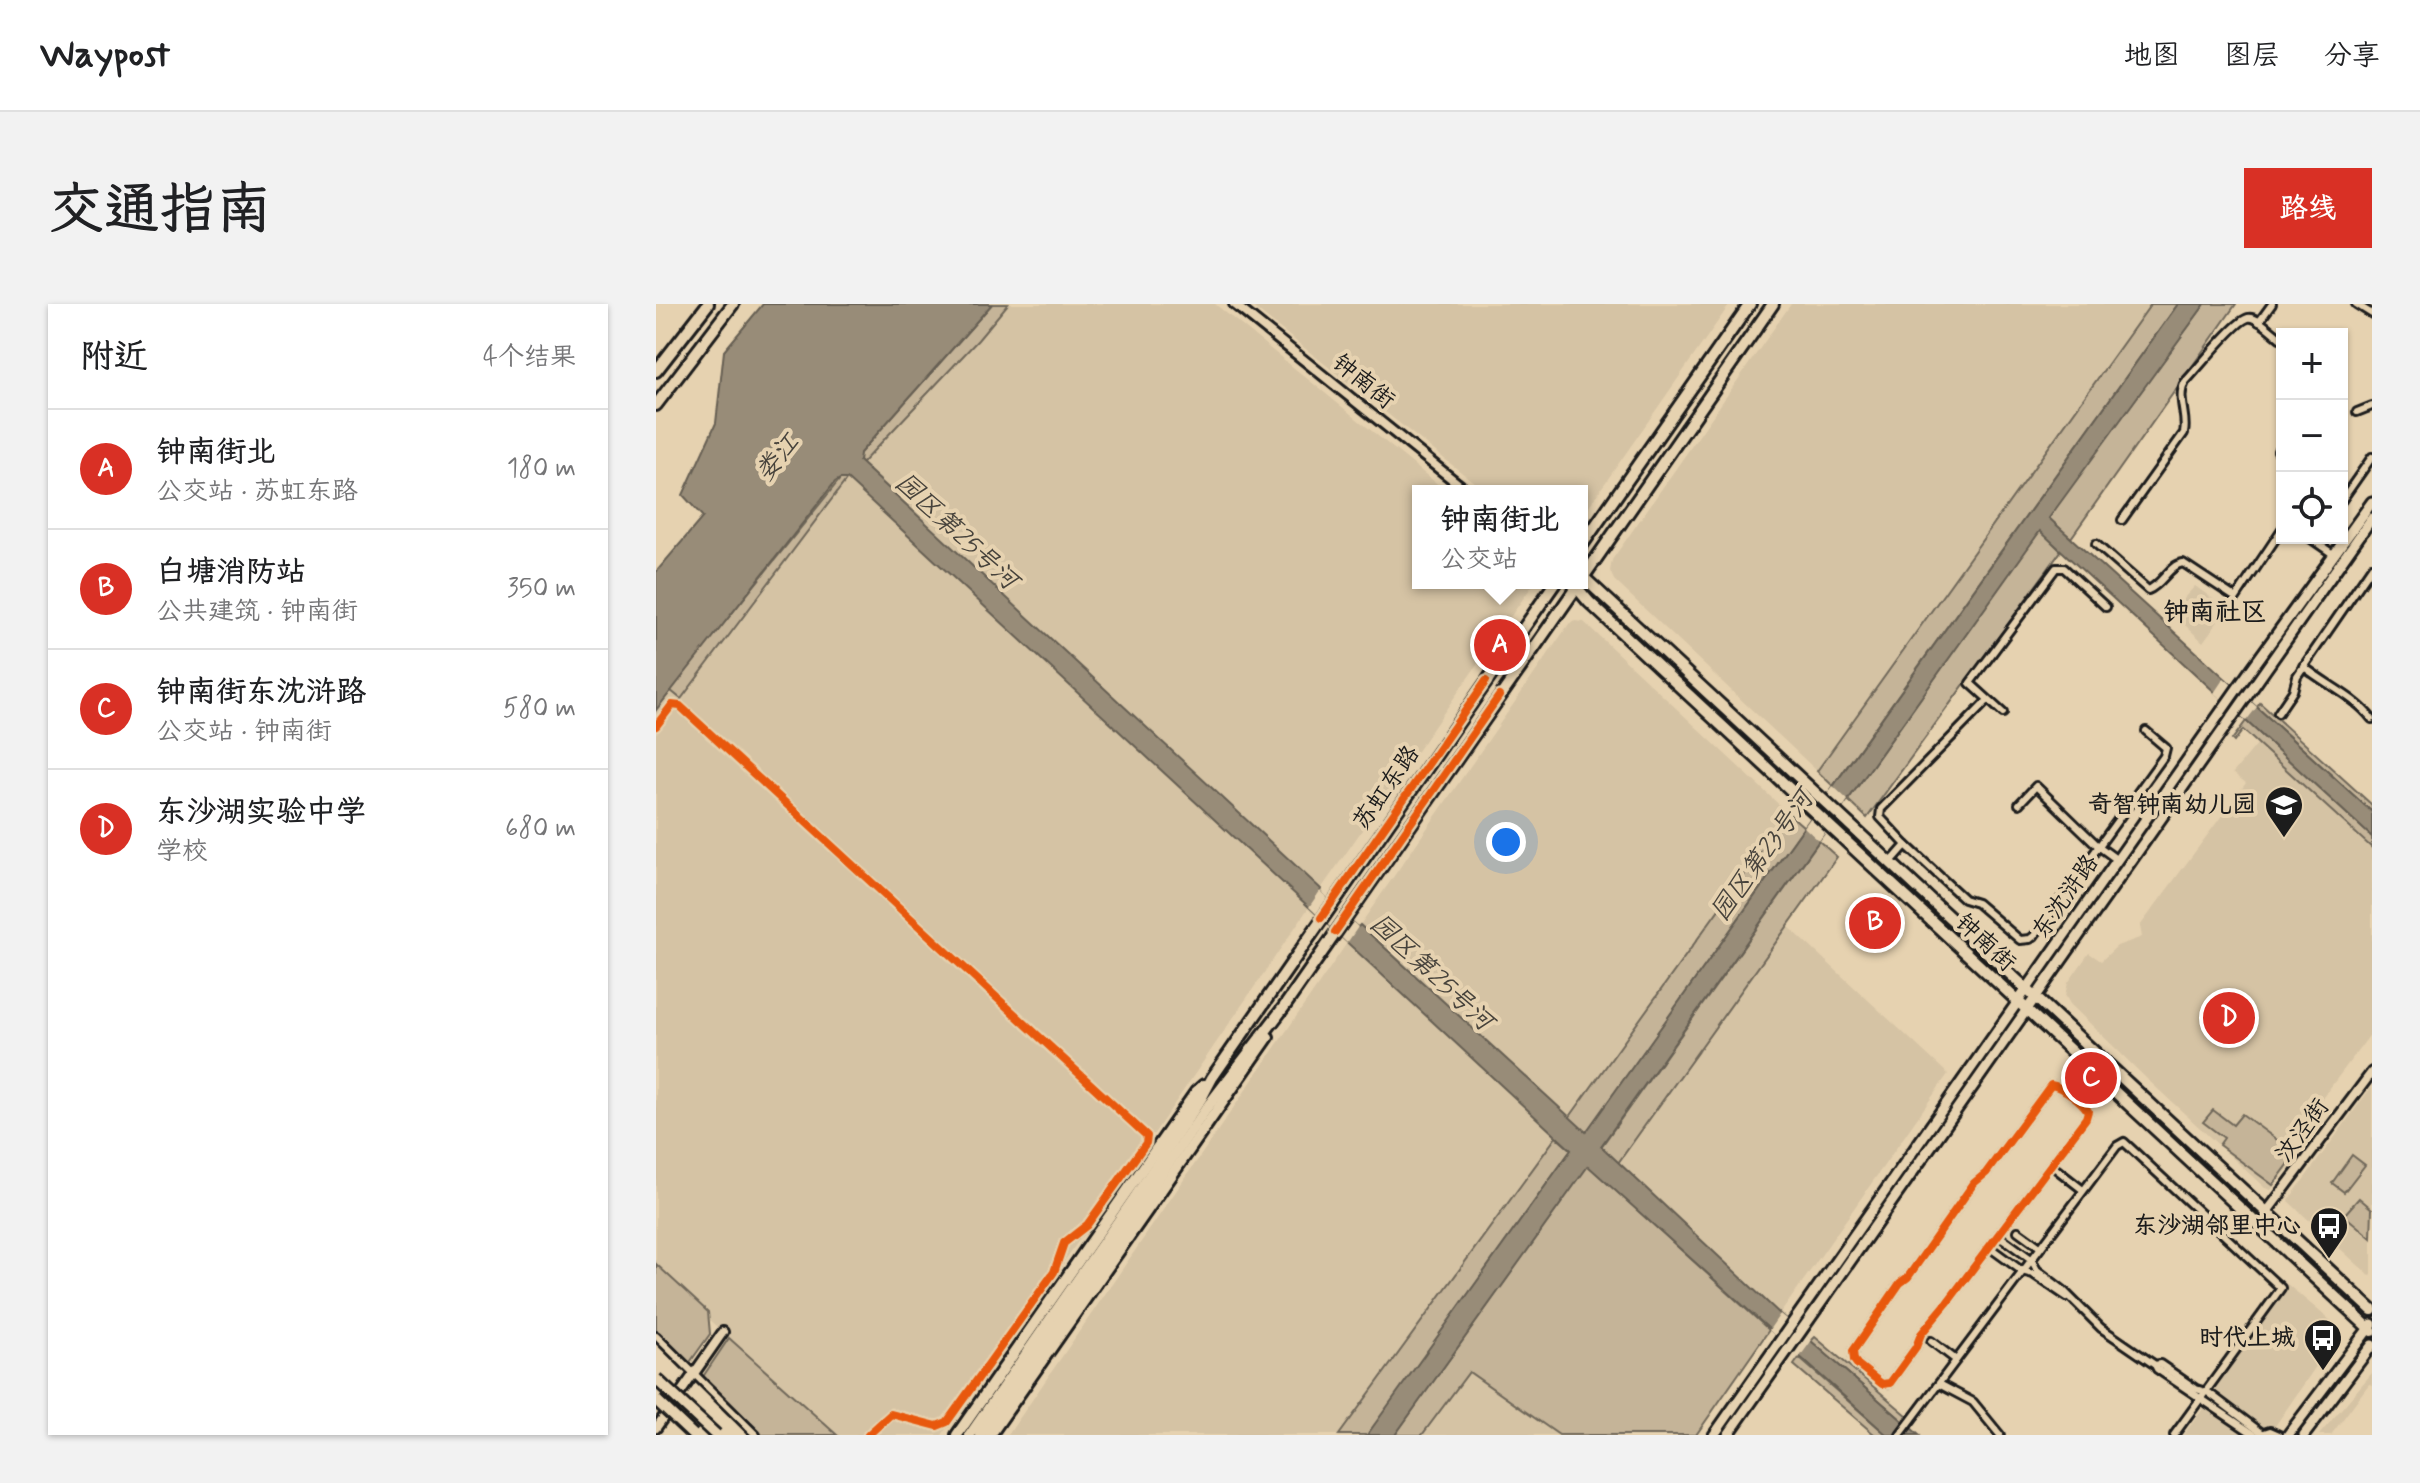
<!DOCTYPE html>
<html lang="zh">
<meta charset="utf-8">
<style>
:root{--surface:#fff;--page:#f2f2f2;--text:#202124;--muted:#757577;--line:#e0e0e0;--accent:#d93025}
body{margin:0;font-family:Mynerve,"LXGW WenKai TC",sans-serif;background:var(--page);color:var(--text)}
.controls{position:absolute;right:24px;top:24px;display:grid;overflow:hidden;border-radius:0px;box-shadow:0 2px 6px #0004}
.controls button{width:72px;height:72px;display:grid;place-items:center;padding:0;border:0;border-bottom:2px solid var(--line);background:var(--surface);color:var(--text);font:40px sans-serif}
.you{position:absolute;left:850px;top:538px;width:28px;height:28px;margin:-20px;border:6px solid #fff;border-radius:50%;background:#1a73e8;box-shadow:0 0 0 12px #1a73e833}
.badge{display:grid;place-items:center;width:52px;height:52px;border-radius:50%;background:var(--accent);color:#fff;font-size:26px;font-weight:700}
.pin{position:absolute;translate:-50% -50%;border:4px solid #fff;box-shadow:0 2px 8px #0006}
.popup{position:absolute;left:756px;top:181px;width:176px;height:104px;box-sizing:border-box;display:grid;place-content:center;border-radius:0px;background:var(--surface);filter:drop-shadow(0 2px 6px #0005);font-size:26px;white-space:nowrap;color:var(--muted)}
.popup b{font-size:30px;color:var(--text)}
.popup::after{content:'';position:absolute;left:50%;top:100%;margin-left:-16px;border:16px solid transparent;border-top-color:var(--surface)}
.list{margin:0;padding:0;list-style:none}
h2{display:flex;justify-content:space-between;align-items:center;height:104px;margin:0;padding:0 32px;font-size:34px}
h2 small{font-size:26px;font-weight:400;color:var(--muted)}
.list li{display:grid;grid-template-columns:52px 1fr auto;gap:24px;align-items:center;box-sizing:border-box;height:120px;padding:0 32px;border-top:2px solid var(--line)}
.list b{display:block;font-size:30px;white-space:nowrap}
.list p{margin:0;font-size:26px;white-space:nowrap;color:var(--muted)}
.list em{font-size:26px;font-style:normal;color:var(--muted)}
.icon{flex:none;width:44px;height:44px;fill:none;stroke:currentColor;stroke-width:2;stroke-linecap:round;stroke-linejoin:round}
.map{position:relative;flex:none;width:1716px;height:1131px;overflow:hidden;border-radius:0px}
header{display:flex;align-items:center;gap:48px;box-sizing:border-box;height:112px;padding:0 40px;background:var(--surface);border-bottom:2px solid var(--line)}
header strong{font-size:38px}
nav{display:flex;gap:44px;margin-inline-start:auto;font-size:28px}
.intro{display:flex;align-items:center;justify-content:space-between;box-sizing:border-box;height:192px;padding:0 48px}
h1{margin:0;font-size:56px}
.button{padding:20px 36px;border-radius:0px;background:var(--accent);color:#fff;font-size:28px;font-weight:700}
main{display:flex;gap:48px;padding:0 48px}
aside{flex:1;background:var(--surface);border-radius:0px;box-shadow:0 2px 6px #0004}
.map>svg:first-child{display:block}
.built{fill:#d5c3a4}
.green{fill:#c5b498;stroke:#70685a;stroke-width:2}
.water{fill:#988c78;stroke:#665f53;stroke-width:2}
.pier{fill:#e6d2b0}
.lines{fill:none;stroke-linecap:round;stroke-linejoin:round}
.minor-casing{stroke:#1c1c1c;stroke-width:12}
.tertiary-casing{stroke:#1c1c1c;stroke-width:14}
.secondary-casing{stroke:#1c1c1c;stroke-width:15}
.primary-casing{stroke:#1c1c1c;stroke-width:16}
.trunk-casing{stroke:#1c1c1c;stroke-width:16}
.minor{stroke:#e6d2b0;stroke-width:6}
.tertiary{stroke:#e6d2b0;stroke-width:8}
.secondary{stroke:#e6d2b0;stroke-width:9}
.primary{stroke:#e6d2b0;stroke-width:10}
.trunk{stroke:#e6d2b0;stroke-width:10}
.primary-bridge-casing{stroke:#1c1c1c;stroke-width:16;stroke-linecap:butt}
.primary-bridge{stroke:#e6d2b0;stroke-width:10}
.cycleway-casing{stroke:#e6d2b0;stroke-width:13}
.cycleway{stroke:#e8590c;stroke-width:8}
.labels{text-anchor:middle;dominant-baseline:central;stroke-width:8;stroke-linejoin:round;paint-order:stroke}
.street-label{font-size:24px;fill:#1c1c1c;stroke:#e6d2b0}
.poi-label{font-size:24px;font-weight:bold;fill:#1c1c1c;stroke:#e6d2b0;text-anchor:end}
.water-label{font-size:26px;font-style:italic;fill:#47433c;stroke:#e6d2b0}
.neighbourhood-label{font-size:26px;font-weight:bold;fill:#1c1c1c;stroke:#e6d2b0}
</style>
<header>
<strong>Waypost</strong>
<nav><a>地图</a><a>图层</a><a>分享</a></nav>
</header>
<div class="intro"><h1>交通指南</h1><a class="button">路线</a></div>
<main>
<aside>
<h2>附近<small>4个结果</small></h2>
<ul class="list">
<li><span class="badge">A</span><div><b>钟南街北</b><p>公交站 · 苏虹东路</p></div><em>180 m</em></li>
<li><span class="badge">B</span><div><b>白塘消防站</b><p>公共建筑 · 钟南街</p></div><em>350 m</em></li>
<li><span class="badge">C</span><div><b>钟南街东沈浒路</b><p>公交站 · 钟南街</p></div><em>580 m</em></li>
<li><span class="badge">D</span><div><b>东沙湖实验中学</b><p>学校</p></div><em>680 m</em></li>
</ul>
</aside>
<div class="map">
<svg width="1716" height="1131" viewBox="0 0 1716 1131">
<rect width="100%" height="100%" fill="#e6d2b0"/>
<filter id="ink" filterUnits="userSpaceOnUse"><feTurbulence type="fractalNoise" baseFrequency=".0125" numOctaves="2"/><feDisplacementMap in="SourceGraphic" scale="16" xChannelSelector="R" yChannelSelector="G"/><feConvolveMatrix kernelMatrix="1 2 1 2 8 2 1 2 1" color-interpolation-filters="sRGB"/></filter>
<g filter="url(#ink)">
<!-- built -->
<g class="built">
<path d="M352,0h207l231,187h-28v92h116l-213,306 -460,-425 117,-124z"/>
<path d="M593,0h481l-148,212v-25h-97z"/>
<path d="M1135,0h360l-334,467 -203,-191 -4,-9 2,-11z"/>
<path d="M191,175l462,428 -156,228 -211,300h-105l-181,-163v-562l14,-20 12,9z"/>
<path d="M1539,282l32,23 -24,33 -32,-30z"/>
<path d="M919,317l9,1 204,191 -219,305 -209,-193 209,-301z"/>
<path d="M1602,439l114,105v184l-85,113 12,10 -28,35 -6,-2 -118,-109 -77,-75 -5,-9 3,-12 21,-30 12,8 16,-15 25,-9 -2,-11 106,-143 -13,-10z"/>
<path d="M1132,622l160,148 -168,240 -162,-151z"/>
<path d="M691,639l209,194 -217,298h-331z"/>
<path d="M1716,782v189l-2,1 -82,-75z"/>
<path d="M1631,980l44,37 5,8v8l-63,92h-7l-38,-28 -15,-14z"/>
<path d="M812,1068l91,63h-137z"/>
<path d="M1716,1069v12l-3,-1 -38,51h-12z"/>
<path d="M1550,1101l41,30h-64z"/>
</g>
<!-- green -->
<g class="green">
<path d="M336,0h16l-30,36 -117,124 -3,-5 2,-6z"/>
<path d="M1495,0h27l-345,482 -16,-15z"/>
<path d="M1549,0h31l-165,234 -23,-20z"/>
<path d="M184,175h7l-166,220 -11,-9z"/>
<path d="M1384,226l21,21 -194,267 -19,-18z"/>
<path d="M1604,399l112,102v7l-115,-105z"/>
<path d="M1590,417l126,116v11l-129,-118 -9,12 -2,-2z"/>
<path d="M1132,509l16,14 -218,306 -17,-15z"/>
<path d="M1163,537l18,16 -219,306 -17,-16z"/>
<path d="M1557,806l20,15 9,-11 54,40 -23,31 -54,-40 5,-7 -21,-16z"/>
<path d="M900,833l15,13 -203,285h-29z"/>
<path d="M1696,851l13,10 -21,27 -12,-9z"/>
<path d="M932,861l181,165 -73,105h-137l-90,-63 -47,63h-27z"/>
<path d="M1703,894l13,11 -1,29 -27,-23z"/>
<path d="M0,960l52,48 2,22 -22,31 -32,-32z"/>
<path d="M1159,1033l93,79 -5,5 -92,-80z"/>
<path d="M73,1034l108,97h-77l-58,-57z"/>
<path d="M1143,1054l88,77h-12l-81,-70z"/>
</g>
<!-- water -->
<path class="water" d="M107,0h229l-132,149 -1,8 462,428 -1,3 35,33 3,2 2,-2 226,207 592,-828h27l-156,214 323,294v25l-332,-306 -439,615 179,168 139,121h-32l-299,-269 -193,269h-28l204,-285 -724,-671h-7l-5,3 -179,228v-138l47,-55 -20,-22 33,-72 8,-72z"/>
<!-- pier -->
<g class="pier">
<path d="M1568,374l33,29 -11,14 -32,-28z"/>
<path d="M1177,482l15,14 -29,41 -15,-14z"/>
<path d="M664,587l38,36 -11,16 -38,-36z"/>
<path d="M1124,1010l32,26 -13,18 -30,-28z"/>
</g>
<g class="lines">
<!-- minor casing -->
<g class="minor-casing">
<g id="minor">
<path d="M1700,0l16,10"/>
<path d="M1603,18l13,-18"/>
<path d="M1701,108l15,-6"/>
<path d="M1622,147l4,4"/>
<path d="M1686,196l30,-43"/>
<path d="M1466,216l62,-87c4,-17 -8,-35 1,-51 11,-11 50,-61 63,-64 9,-2 25,15 32,20"/>
<path d="M1654,234l23,16"/>
<path d="M1440,240l52,46c14,-5 21,-25 35,-27l53,35 46,-69"/>
<path d="M1647,362c23,19 51,30 69,53"/>
<path d="M1332,396l-107,109 -1,8 26,28 58,54 13,4 43,37 10,-1 4,-3 130,-180 2,-8 -20,-17"/>
<path d="M1347,409l-33,-30 86,-115h8l42,39"/>
<path d="M1622,409l15,-22 4,-15 75,-109"/>
<path d="M0,422l16,-21 8,1 467,430 -1,7 -59,82 -23,18 -10,29 -107,150 -10,4 -46,-12 -23,21"/>
<path d="M1363,500l17,-18 61,59 19,14"/>
<path d="M1235,558l15,-17"/>
<path d="M1395,781c12,2 30,15 37,26l-2,7 -139,185 -26,31 -5,13 -26,36 -8,1 -25,-20 -3,-4 -1,-9 47,-68 8,-6 66,-94 12,-10z"/>
<path d="M1395,861l32,25"/>
<path d="M1362,927l22,16"/>
<path d="M1342,931l33,24 6,11 26,20 38,38 54,37 2,4 98,66"/>
<path d="M1333,943l33,24 11,3 34,23"/>
<path d="M0,1032l100,99"/>
<path d="M1275,1037l25,19"/>
<path d="M1499,1061l5,-1 36,25 13,4 53,40"/>
<path d="M1283,1080l34,18 27,33"/>
<path d="M1605,1130l9,-3 9,4"/>
<path d="M1244,1131l217,-289 7,-4 157,146 -107,147"/>
</g>
</g>
<!-- tertiary casing -->
<g class="tertiary-casing">
<g id="tertiary">
<path d="M578,0l233,187"/>
<path d="M1610,909l106,-141"/>
<path d="M0,1124l67,-96"/>
</g>
</g>
<!-- secondary casing -->
<g class="secondary-casing">
<g id="secondary">
<path d="M1058,1131l523,-746 135,-187"/>
<path d="M1072,1131l644,-917"/>
<path d="M1632,1131l84,-111"/>
<path d="M1648,1131l68,-90"/>
</g>
</g>
<!-- primary casing -->
<g class="primary-casing">
<g id="primary">
<path d="M926,241l168,-241"/>
<path d="M926,272l790,734"/>
<path d="M926,275l191,-275"/>
<path d="M917,279l16,19 783,729"/>
<path d="M301,1131l239,-343 8,-7"/>
<path d="M314,1131l163,-235 69,-103 10,-19 343,-495"/>
<path d="M325,1131l227,-329 76,-99 294,-422"/>
<path d="M334,1131l278,-398"/>
</g>
</g>
<!-- trunk casing -->
<g class="trunk-casing">
<g id="trunk">
<path d="M0,67l52,-67"/>
<path d="M0,101l77,-101"/>
</g>
</g>
<!-- minor -->
<use href="#minor" class="minor"/>
<!-- tertiary -->
<use href="#tertiary" class="tertiary"/>
<!-- secondary -->
<use href="#secondary" class="secondary"/>
<!-- primary -->
<use href="#primary" class="primary"/>
<!-- trunk -->
<use href="#trunk" class="trunk"/>
<!-- primary-bridge casing -->
<g class="primary-bridge-casing">
<g id="primary-bridge">
<path d="M0,1075l60,56"/>
<path d="M0,1096l37,35"/>
</g>
</g>
<!-- primary-bridge -->
<use href="#primary-bridge" class="primary-bridge"/>
<!-- cycleway casing -->
<g class="cycleway-casing">
<g id="cycleway">
<path d="M0,422l16,-21 8,1 467,430 -1,7 -59,82 -23,18 -10,29 -107,150 -10,4 -46,-12 -23,21"/>
<path d="M665,614l165,-237"/>
<path d="M679,628l164,-236"/>
<path d="M1395,781c12,2 30,15 37,26l-2,7 -139,185 -26,31 -5,13 -26,36 -8,1 -25,-20 -3,-4 -1,-9 47,-68 8,-6 66,-94 12,-10z"/>
</g>
</g>
<!-- cycleway -->
<use href="#cycleway" class="cycleway"/>
</g>
</g>
<!-- icons -->
<defs>
<g id="school-pin" transform="scale(2)"><path d="M0 17L-7.5 6A9.5 9.5 0 1 1 7.5 6Z" fill="#1c1c1c" stroke="#e6d2b0"/><path d="M0-5L7-2L0 1L-7-2ZM-4 1L0 2.5L4 1V4Q0 6-4 4Z" fill="#fff"/></g>
<g id="bus-pin" transform="scale(2)"><path d="M0 17L-7.5 6A9.5 9.5 0 1 1 7.5 6Z" fill="#1c1c1c" stroke="#e6d2b0"/><path d="M-5-6H5V4H4V6H2V4H-2V6H-4V4H-5ZM-3.5-4V0h7V-4ZM-3.5 1.2v1.5H-2V1.2ZM2 1.2v1.5H3.5V1.2Z" fill="#fff"/></g>
</defs>
<g fill-rule="evenodd">
<use href="#school-pin" x="1628" y="501"/>
<use href="#bus-pin" x="1673" y="922"/>
<use href="#bus-pin" x="1667" y="1034"/>
</g>
<g class="labels">
<!-- street labels -->
<g class="street-label">
<text transform="translate(707 78) rotate(39)">钟南街</text>
<text transform="translate(731 484) rotate(-55)">苏虹东路</text>
<text transform="translate(1410 593) rotate(-55)">东沈浒路</text>
<text transform="translate(1329 639) rotate(43)">钟南街</text>
<text transform="translate(1647 827) rotate(-54)">汶泾街</text>
</g>
<!-- poi labels -->
<g class="poi-label">
<text x="1600" y="501">奇智钟南幼儿园</text>
<text x="1645" y="922">东沙湖邻里中心</text>
<text x="1639" y="1034">时代上城</text>
</g>
<!-- water labels -->
<g class="water-label">
<text transform="translate(122 154) rotate(-50)">娄江</text>
<text transform="translate(300 228) rotate(43)">园区第25号河</text>
<text transform="translate(1107 552) rotate(-54)">园区第23号河</text>
<text transform="translate(775 669) rotate(43)">园区第25号河</text>
</g>
<!-- neighbourhood labels -->
<g class="neighbourhood-label">
<text x="1559" y="309">钟南社区</text>
</g>
</g>
</svg>
<div class="controls">
<button>+</button>
<button>−</button>
<button><svg class="icon" aria-label="locate" viewBox="0 0 24 24"><circle cx="12" cy="12" r="6"/><path d="M12 2v4M12 18v4M2 12h4M18 12h4"/></svg></button>
</div>
<div class="you"></div>
<div class="pin badge" style="left:844px;top:341px">A</div>
<div class="popup"><b>钟南街北</b>公交站</div>
<div class="pin badge" style="left:1219px;top:619px">B</div>
<div class="pin badge" style="left:1435px;top:774px">C</div>
<div class="pin badge" style="left:1573px;top:714px">D</div>
</div>
</main>
